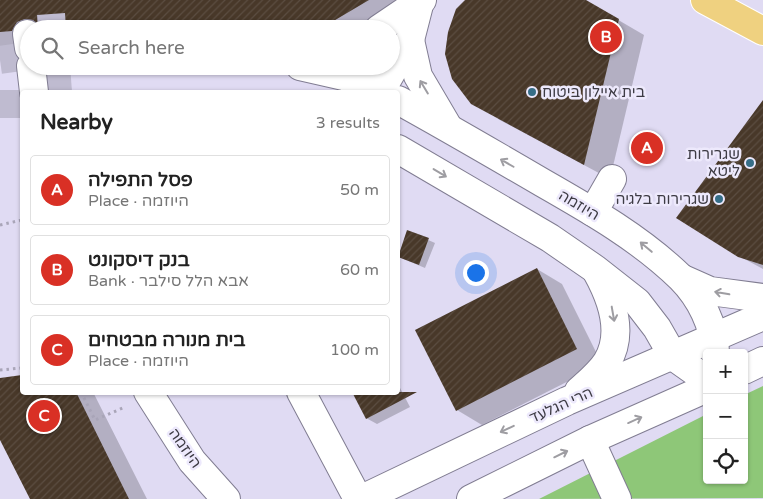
<!DOCTYPE html>
<meta charset="utf-8">
<style>
:root{--surface:#fff;--page:#f2f2f2;--text:#222;--muted:#767676;--line:#e0e0e0;--accent:#d93025}
body{margin:0;font-family:"Varela Round","Noto Sans Hebrew",sans-serif;background:var(--page);color:var(--text)}
.controls{position:absolute;right:15px;bottom:15px;display:grid;overflow:hidden;border-radius:5px;box-shadow:0 1px 4px #0004}
.controls button{width:45px;height:45px;display:grid;place-items:center;padding:0;border:0;border-bottom:1px solid var(--line);background:var(--surface);color:var(--text);font:25px sans-serif}
.you{position:absolute;left:475px;top:272px;width:18px;height:18px;margin:-12px;border:4px solid #fff;border-radius:50%;background:#1a73e8;box-shadow:0 0 0 8px #1a73e833}
.badge{display:grid;place-items:center;width:32px;height:32px;border-radius:50%;background:var(--accent);color:#fff;font-size:16px;font-weight:700}
.pin{position:absolute;translate:-50% -50%;border:2px solid #fff;box-shadow:0 1px 5px #0006}
.list{margin:0;padding:0;list-style:none}
h2{display:flex;justify-content:space-between;align-items:center;height:65px;margin:0;padding:0 20px;font-size:21px}
h2 small{font-size:16px;font-weight:400;color:var(--muted)}
.list li{display:grid;grid-template-columns:32px 1fr auto;gap:15px;align-items:center;box-sizing:border-box;height:70px;margin:0 10px 10px;padding:0 10px;border:1px solid var(--line);border-radius:5px}
.list b{display:block;font-size:19px;white-space:nowrap}
.list p{margin:0;font-size:16px;white-space:nowrap;color:var(--muted)}
.list em{font-size:16px;font-style:normal;color:var(--muted)}
.icon{flex:none;width:28px;height:28px;fill:none;stroke:currentColor;stroke-width:2;stroke-linecap:round;stroke-linejoin:round}
.map{position:relative;flex:none;width:763px;height:499px;overflow:hidden}
.search{position:absolute;background:var(--surface);box-shadow:0 1px 4px #0004;left:20px;top:20px;width:380px;height:55px;display:flex;align-items:center;gap:12px;box-sizing:border-box;padding:0 18px;border-radius:28px;color:var(--muted);font-size:19px}
.panel{position:absolute;background:var(--surface);box-shadow:0 1px 4px #0004;left:20px;top:90px;width:380px;height:305px;border-radius:5px}
.map>svg:first-child{display:block}
.green{fill:#8ec778}
.shadow{fill:#0003}
.building{fill:url(#building-hatch)}
.lines{fill:none;stroke-linecap:round;stroke-linejoin:round}
.minor-tunnel{stroke:#bfbbd0;stroke-width:28;stroke-dasharray:28 14;stroke-linecap:butt}
.minor-casing{stroke:#817d92;stroke-width:30}
.major-casing{stroke:#fff;stroke-width:30}
.path{stroke:#a9a5b8;stroke-width:3;stroke-dasharray:2.5 4;stroke-linecap:butt}
.minor{stroke:#fff;stroke-width:28}
.major{stroke:#efd180;stroke-width:28}
.oneway{stroke:#9e9da2}
.poi-dot{fill:#366e88;stroke:#ede9fc;stroke-width:2}
.labels{text-anchor:middle;dominant-baseline:central;stroke-width:5;stroke-linejoin:round;paint-order:stroke}
.poi-label{font-size:15px;fill:#3d3b44;stroke:#ede9fc;text-anchor:end}
.street-label{font-size:15px;fill:#3d3b44;stroke:#ede9fc}
</style>
<div class="map">
<svg width="763" height="499" viewBox="0 0 763 499">
<defs>
<pattern id="building-hatch" width="6" height="6" patternUnits="userSpaceOnUse" patternTransform="scale(1.25)"><rect width="6" height="6" fill="#483829"/><path d="M-1 1l2-2M0 6l6-6M5 7l2-2" fill="none" stroke="#5b4d41"/></pattern>
</defs>
<rect width="100%" height="100%" fill="#e0dbf3"/>
<!-- green -->
<path class="green" d="M763,386v112l-224,1 168,-85v66h37v-85z"/>
<!-- shadow -->
<g class="shadow">
<path d="M0,0h397l-28,29h-340v17l-29,3z"/>
<path d="M466,0h118l60,35 -34,144 -112,-60z"/>
<path d="M763,102v167l-24,-13z"/>
<path d="M408,231l27,12 -10,25 -26,-11z"/>
<path d="M537,269l25,15 40,80 -120,61 -25,-15z"/>
<path d="M22,376v16h71l54,107h-116l-31,-62v-57z"/>
<path d="M398,384l12,23 -33,17 -11,-6 32,-26z"/>
</g>
<!-- building -->
<g class="building">
<path d="M0,0h369l-49,29h-90l-72,-8 -72,2 -45,5 -8,-8 -8,-1 -8,3 -5,9 -12,1z"/>
<path d="M465,0h121l33,19 -35,146 -113,-61 -19,-25 -7,-25 3,-22 8,-23z"/>
<path d="M763,100v165l-25,-8 -62,-39z"/>
<path d="M407,230l22,8 -10,27 -21,-8z"/>
<path d="M537,268l40,81 -121,62 -41,-81z"/>
<path d="M22,375v17h54l53,107h-99l-30,-59v-62z"/>
<path d="M352,392h65l-51,27z"/>
</g>
<g class="lines">
<!-- minor-tunnel -->
<g class="minor-tunnel">
<path d="M51,14l1,15"/>
<path d="M0,60l29,-4"/>
<path d="M56,66l2,26"/>
<path d="M0,104h22"/>
</g>
<!-- minor casing -->
<g class="minor-casing">
<g id="minor">
<path d="M379,29l43,-29"/>
<path d="M27,34l2,14"/>
<path d="M410,40l8,36 30,51"/>
<path d="M31,66l3,26"/>
<path d="M300,66l44,10 40,16"/>
<path d="M380,92l30,-52 10,-39"/>
<path d="M398,100c49,27 97,55 145,83 49,28 98,56 138,95 19,19 34,48 34,75"/>
<path d="M398,149l152,89 45,31 42,33 20,26 16,28 34,24"/>
<path d="M593,212l19,-33"/>
<path d="M683,279l27,12 53,7"/>
<path d="M744,370l19,-9"/>
<path d="M579,391c10,-9 21,-18 28,-29 17,-28 5,-63 -10,-90"/>
<path d="M148,392l44,69 34,38"/>
<path d="M301,392l57,107"/>
<path d="M590,440l27,59"/>
<path d="M362,499l205,-98 196,-85"/>
<path d="M471,499l119,-59 117,-52"/>
</g>
</g>
<!-- major casing -->
<g class="major-casing">
<path id="major" d="M705,0l58,31"/>
</g>
<!-- path -->
<g class="path">
<path d="M0,225l22,-5"/>
<path d="M0,370l22,-2"/>
<path d="M81,392l14,28 30,-13"/>
</g>
<!-- minor -->
<use href="#minor" class="minor"/>
<!-- major -->
<use href="#major" class="major"/>
</g>
<!-- one-way arrows -->
<defs><path id="oneway-shaft" d="M-6 0H5M1.5-3L5.5 0L1.5 3" fill="none" stroke-width="1.6" stroke-linecap="round" stroke-linejoin="round" transform="scale(1.25)"/></defs>
<g class="oneway">
<use href="#oneway-shaft" transform="translate(424 87) rotate(-121)"/>
<use href="#oneway-shaft" transform="translate(507 163) rotate(-150)"/>
<use href="#oneway-shaft" transform="translate(440 173) rotate(31)"/>
<use href="#oneway-shaft" transform="translate(646 247) rotate(-140)"/>
<use href="#oneway-shaft" transform="translate(722 293) rotate(-170)"/>
<use href="#oneway-shaft" transform="translate(613 314) rotate(80)"/>
<use href="#oneway-shaft" transform="translate(635 420) rotate(-24)"/>
<use href="#oneway-shaft" transform="translate(507 429) rotate(155)"/>
<use href="#oneway-shaft" transform="translate(561 454) rotate(-26)"/>
</g>
<!-- markers -->
<g class="poi-dot">
<circle cx="532" cy="92" r="5"/>
<circle cx="750" cy="163" r="5"/>
<circle cx="719" cy="199" r="5"/>
</g>
<g class="labels">
<!-- poi labels -->
<g class="poi-label">
<text x="542" y="92" text-anchor="start">בית איילון ביטוח</text>
<text x="740" y="154">שגרירות<tspan x="740" dy="17">ליטא</tspan></text>
<text x="709" y="199">שגרירות בלגיה</text>
</g>
<!-- street labels -->
<g class="street-label">
<text transform="translate(579 205) rotate(31)">היוזמה</text>
<text transform="translate(561 405) rotate(-24)">הרי הגלעד</text>
<text transform="translate(185 448) rotate(55)">היוזמה</text>
</g>
</g>
</svg>
<div class="controls">
<button>+</button>
<button>−</button>
<button><svg class="icon" aria-label="locate" viewBox="0 0 24 24"><circle cx="12" cy="12" r="6"/><path d="M12 2v4M12 18v4M2 12h4M18 12h4"/></svg></button>
</div>
<div class="you"></div>
<div class="pin badge" style="left:647px;top:148px">A</div>
<div class="pin badge" style="left:606px;top:37px">B</div>
<div class="pin badge" style="left:44px;top:416px">C</div>
<div class="search"><svg class="icon" aria-label="search" viewBox="0 0 24 24"><circle cx="10" cy="10" r="6"/><path d="M15 15l6 6"/></svg>Search here</div>
<section class="panel">
<h2>Nearby<small>3 results</small></h2>
<ul class="list">
<li><span class="badge">A</span><div><b>פסל התפילה</b><p>Place · היוזמה</p></div><em>50 m</em></li>
<li><span class="badge">B</span><div><b>בנק דיסקונט</b><p>Bank · אבא הלל סילבר</p></div><em>60 m</em></li>
<li><span class="badge">C</span><div><b>בית מנורה מבטחים</b><p>Place · היוזמה</p></div><em>100 m</em></li>
</ul>
</section>
</div>
